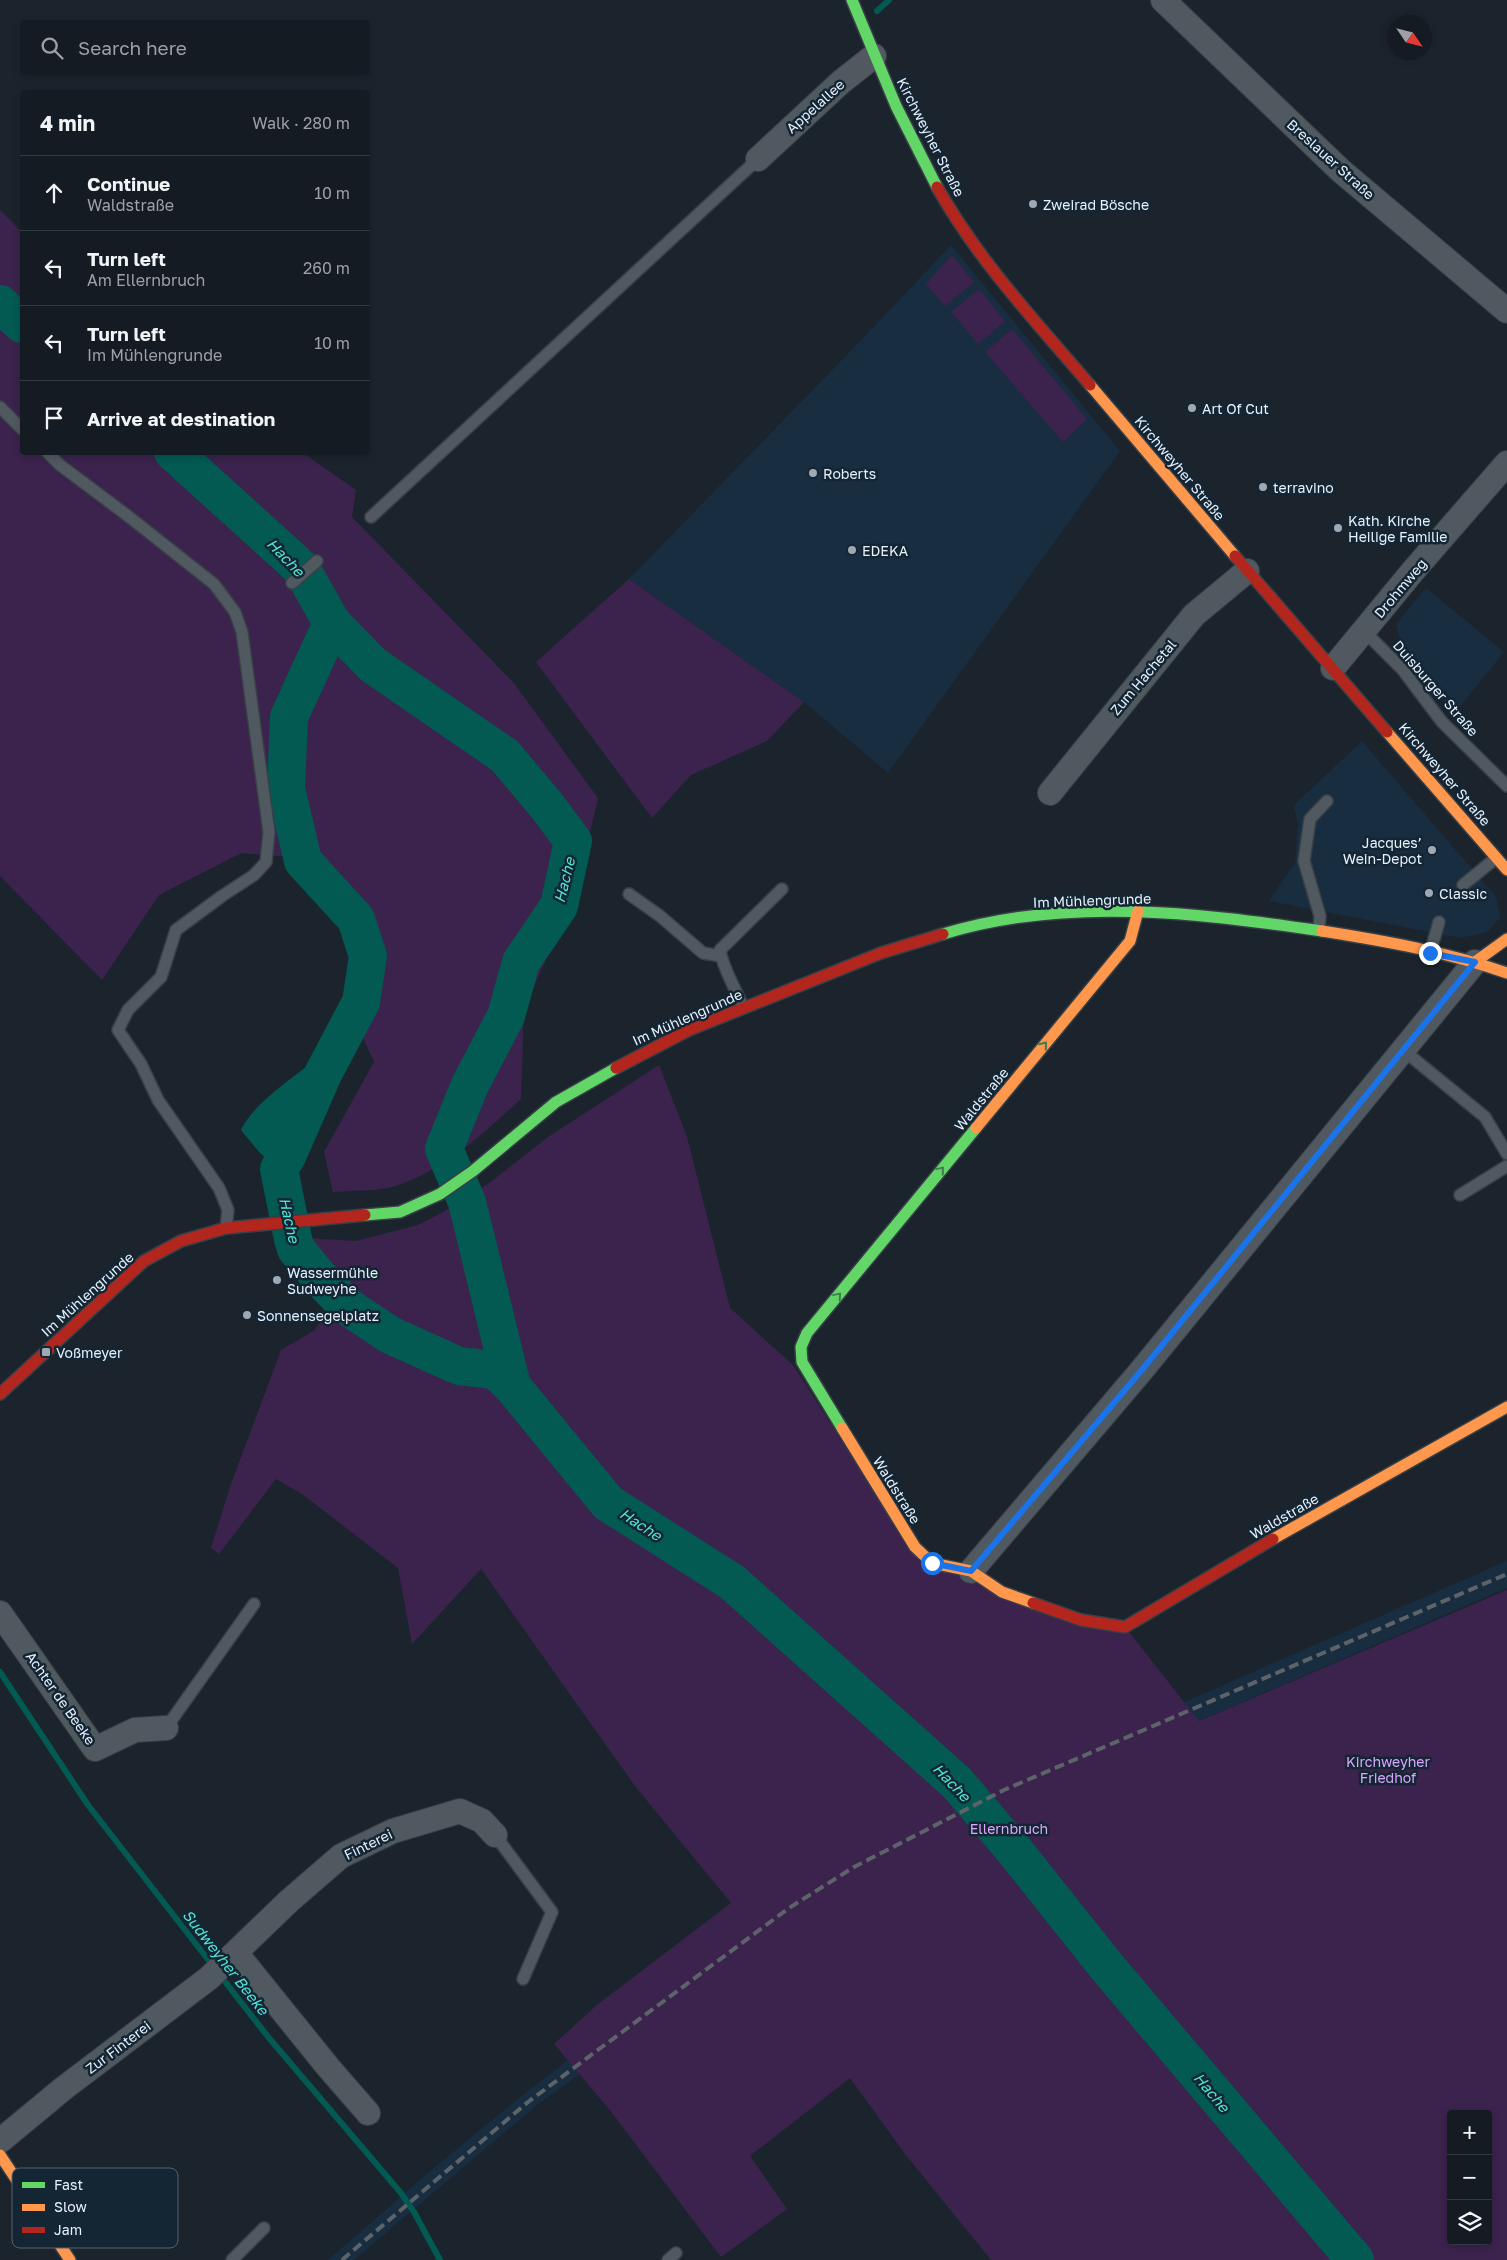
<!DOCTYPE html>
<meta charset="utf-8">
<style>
:root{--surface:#141b22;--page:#1d242a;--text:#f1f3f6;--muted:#9da1a5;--line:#333940}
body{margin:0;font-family:"Golos Text",sans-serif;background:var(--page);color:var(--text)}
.controls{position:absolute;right:15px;bottom:15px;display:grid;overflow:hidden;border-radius:5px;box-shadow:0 2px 8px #0003}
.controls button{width:45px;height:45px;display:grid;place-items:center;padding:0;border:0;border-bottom:1px solid var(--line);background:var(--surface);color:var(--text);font:25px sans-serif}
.compass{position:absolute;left:1387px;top:15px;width:45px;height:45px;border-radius:50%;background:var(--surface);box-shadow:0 2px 8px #0003;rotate:125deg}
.stop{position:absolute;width:15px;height:15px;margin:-11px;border:4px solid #1a73e8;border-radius:50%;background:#fff}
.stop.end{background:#1a73e8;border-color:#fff;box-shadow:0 1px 5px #0008}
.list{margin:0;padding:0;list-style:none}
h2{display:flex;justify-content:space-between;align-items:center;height:65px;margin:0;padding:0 20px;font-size:21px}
h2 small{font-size:16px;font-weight:400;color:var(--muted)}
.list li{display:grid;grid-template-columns:32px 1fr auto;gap:15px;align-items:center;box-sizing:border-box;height:75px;padding:0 20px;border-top:1px solid var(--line)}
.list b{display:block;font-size:19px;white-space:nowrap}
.list p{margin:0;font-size:16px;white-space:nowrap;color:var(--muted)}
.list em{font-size:16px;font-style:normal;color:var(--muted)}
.icon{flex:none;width:28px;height:28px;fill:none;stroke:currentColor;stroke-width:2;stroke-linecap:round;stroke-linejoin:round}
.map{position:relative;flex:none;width:1507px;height:2260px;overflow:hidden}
.search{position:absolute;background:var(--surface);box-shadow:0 2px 8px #0003;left:20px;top:20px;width:350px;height:55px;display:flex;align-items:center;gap:12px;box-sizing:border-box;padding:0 18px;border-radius:5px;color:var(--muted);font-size:19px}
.panel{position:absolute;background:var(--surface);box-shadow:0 2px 8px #0003;left:20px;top:90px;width:350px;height:365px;border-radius:5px}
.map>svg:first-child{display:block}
.built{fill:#182d40}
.green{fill:#3b234d;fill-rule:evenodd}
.water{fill:#025a53}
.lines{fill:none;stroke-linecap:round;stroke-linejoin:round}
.stream{stroke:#025a53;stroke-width:6}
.river{stroke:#025a53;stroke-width:38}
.lane-casing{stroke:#383f47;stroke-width:14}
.street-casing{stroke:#383f47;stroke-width:26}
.fast-casing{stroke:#383f47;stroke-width:14}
.slow-casing{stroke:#383f47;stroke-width:14}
.jam-casing{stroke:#383f47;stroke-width:14}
.lane{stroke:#515960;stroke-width:11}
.street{stroke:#515960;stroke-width:24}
.fast{stroke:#63d668;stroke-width:11}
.slow{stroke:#ff974d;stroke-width:11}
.jam{stroke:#b3261e;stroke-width:11}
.rail{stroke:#5c6369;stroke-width:4;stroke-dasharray:10 5;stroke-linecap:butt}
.oneway{stroke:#3c7e4e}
.route{stroke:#1a73e8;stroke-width:6}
.poi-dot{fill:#9fa9b4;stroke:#142534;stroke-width:2}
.labels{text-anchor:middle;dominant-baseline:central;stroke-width:5;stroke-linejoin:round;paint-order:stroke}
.street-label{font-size:14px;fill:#e6f1fc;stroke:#142534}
.poi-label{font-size:14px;fill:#e6f1fc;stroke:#142534;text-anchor:start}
.park-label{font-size:14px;fill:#daa8fd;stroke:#142534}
.water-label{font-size:15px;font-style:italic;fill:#50e6d6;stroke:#142534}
.key{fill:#142534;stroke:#536270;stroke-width:1}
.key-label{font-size:14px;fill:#e6f1fc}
</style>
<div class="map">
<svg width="1507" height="2260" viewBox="0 0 1507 2260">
<rect width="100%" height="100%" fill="#1b242d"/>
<!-- built -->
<g class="built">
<path d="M951,245l169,206 -232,322 -84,-71 -175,-123 241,-248z"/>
<path d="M1426,588l78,64 -48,59 -57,-50 10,-12 -9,-9 -4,-16z"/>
<path d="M1362,741l134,156 4,21 -13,14 -26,6 -192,-37 26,-38 3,-38 -4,-20z"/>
<path d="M1507,1561v27l-515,222 -193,107 -262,188 -183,155h-26l107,-93 94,-77 254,-193 161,-90z"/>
</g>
<!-- green -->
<g class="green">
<path d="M0,210l22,22v220l281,1 53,37 -4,27 161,165 85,116 -23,98 -51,112 -3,91c-37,34 -77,72 -126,87 -19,6 -43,4 -62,6l-9,-40 50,-90 -16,-35 18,-82 -22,-44 -63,-44 -50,-4 -82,42 -57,85 -102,-104z"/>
<path d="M952,255l22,27 -29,24 -19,-22z"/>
<path d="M979,289l26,32 -27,23 -27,-32z"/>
<path d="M1012,329l75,90 -24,23 -78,-90z"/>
<path d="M629,579l175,123 -37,39 -76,34 -39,43 -116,-156z"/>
<path d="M659,1065l28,72 43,171 63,57 119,186 217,81 70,89 308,-131v670h-516l-86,-106 -55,-76 -100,78 37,53 -66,48 -112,-148 -55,-65 44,-40 133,-101 -96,-117 -154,-217 -69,75 -14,-76 -96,-74 -26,-15 -57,75 -8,-6 20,-64 50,-134 34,-20 16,-29 7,-18 -29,-32 -5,-13 52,3 62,-16 25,-13 45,-28 60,-47zM1451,2114h37v127h-37z"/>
</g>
<!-- water -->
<path class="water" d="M312,1062l17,18c-9,32 -16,69 -41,93 -20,-8 -34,-27 -47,-43 14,-28 47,-48 71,-68z"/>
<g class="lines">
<!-- stream -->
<g class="stream">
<path d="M877,11l12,-11"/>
<path d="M0,1672l88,133 125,161"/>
<path d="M219,1974l50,64 132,155 13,19 26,48"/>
</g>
<!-- river -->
<g class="river">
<path d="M0,304l22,20"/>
<path d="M173,452l128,116 31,55 41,42 132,91 42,50 26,35 -14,65 -38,56 -15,54 -36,69 -26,64 23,53 45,184 96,117 124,79 225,201 57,67 93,117 248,293"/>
<path d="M332,623l-43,94 -3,71 17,73 53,58 12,37 -7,46 -38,72 -36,82 -8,13 14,70 3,10 24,29 28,29 42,28 69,31 36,4 17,16"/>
</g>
<!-- lane casing -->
<g class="lane-casing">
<g id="lane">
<path d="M0,407l22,22"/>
<path d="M47,452l13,13 68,51 86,68 21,28 7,20 27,200 -3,30 -12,13 -32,21 -46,34 -15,47 -33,33 -10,20 23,34 17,36 61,88 9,22 -2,18"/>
<path d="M371,517l387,-358"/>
<path d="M292,583l25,-22"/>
<path d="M1364,631l38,38 40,53 65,64"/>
<path d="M1463,885l33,-27"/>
<path d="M629,894l31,22 43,37 18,3"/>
<path d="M1319,930l1,-14 -16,-55 6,-42 17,-18"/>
<path d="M1430,953l9,-31"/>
<path d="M743,1008c-7,-20 -20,-38 -23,-58l62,-61"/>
<path d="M1403,1050l82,67 22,37"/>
<path d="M1460,1195l47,-29"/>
<path d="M166,1728l88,-124"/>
<path d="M495,1835l57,77 -29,67"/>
<path d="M232,2260l32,-32"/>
<path d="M668,2260l8,-7"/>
</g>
</g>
<!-- street casing -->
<g class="street-casing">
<g id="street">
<path d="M1163,0l177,170 167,141"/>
<path d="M758,159l83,-77 33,-26"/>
<path d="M1333,668l80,-97 94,-108"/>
<path d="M1050,793l144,-178 53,-44"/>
<path d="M971,1571l170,-200 334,-409"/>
<path d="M0,1613l95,136 40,-19 31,-2"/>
<path d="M236,1953l92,114 40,46"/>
<path d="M0,2141l64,-53 145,-110 80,-77 52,-45 52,-25 67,-20 22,10 13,14"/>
</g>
</g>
<!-- fast casing -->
<g class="fast-casing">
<g id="fast">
<path d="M852,0l44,106 41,81"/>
<path d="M943,934c124,-38 254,-21 379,-3"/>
<path d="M365,1215l35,-3 40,-18 33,-23 83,-69 60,-34"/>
<path d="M842,1428l-40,-66 -1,-15 6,-14 169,-205"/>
</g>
</g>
<!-- slow casing -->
<g class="slow-casing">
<g id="slow">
<path d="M1090,385l145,171"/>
<path d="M1387,732l120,138"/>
<path d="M1322,931c63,10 125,21 185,42"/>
<path d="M1475,962l32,-23"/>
<path d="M976,1128l154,-187 8,-30"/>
<path d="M842,1428l73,119 17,16 39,8 31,21 31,11"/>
<path d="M1273,1539l234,-132"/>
<path d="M0,2155l70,105"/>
</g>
</g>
<!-- jam casing -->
<g class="jam-casing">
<g id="jam">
<path d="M937,187c41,73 99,135 153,198"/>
<path d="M1235,556l152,176"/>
<path d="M616,1068l73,-38 192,-77 62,-19"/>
<path d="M0,1394l144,-133 37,-20 45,-13 139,-13"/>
<path d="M1033,1603l48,17 44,7 148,-88"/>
</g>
</g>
<!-- lane -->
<use href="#lane" class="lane"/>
<!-- street -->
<use href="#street" class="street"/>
<!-- fast -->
<use href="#fast" class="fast"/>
<!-- slow -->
<use href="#slow" class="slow"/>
<!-- jam -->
<use href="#jam" class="jam"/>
<!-- rail -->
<path class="rail" d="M342,2260l186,-158 261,-194 65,-41 150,-77 503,-216"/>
</g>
<!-- one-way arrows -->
<defs><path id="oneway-chevron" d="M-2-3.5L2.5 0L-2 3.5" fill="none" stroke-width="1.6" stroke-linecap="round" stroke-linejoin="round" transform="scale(1.25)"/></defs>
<g class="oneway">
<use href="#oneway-chevron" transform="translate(1044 1045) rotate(-51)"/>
<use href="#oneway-chevron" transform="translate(941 1170) rotate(-50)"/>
<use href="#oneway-chevron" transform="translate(838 1296) rotate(-50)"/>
</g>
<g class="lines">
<!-- route -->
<path class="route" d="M932,1563l39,8 170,-200 334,-409 -45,-9"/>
</g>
<!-- markers -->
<g class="poi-dot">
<circle cx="1033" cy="204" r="5"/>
<circle cx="1192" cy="408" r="5"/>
<circle cx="813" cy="473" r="5"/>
<circle cx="1263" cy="487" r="5"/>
<circle cx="1338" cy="528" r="5"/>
<circle cx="852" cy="550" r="5"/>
<circle cx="1432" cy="850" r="5"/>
<circle cx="1429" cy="893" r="5"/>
<circle cx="277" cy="1280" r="5"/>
<circle cx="247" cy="1315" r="5"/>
<rect x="41" y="1347" width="10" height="10" rx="2.5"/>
</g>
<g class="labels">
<!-- street labels -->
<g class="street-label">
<text transform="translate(815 106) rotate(-42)">Appelallee</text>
<text transform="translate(931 137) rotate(63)">Kirchweyher Straße</text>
<text transform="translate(1331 159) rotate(42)">Breslauer Straße</text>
<text transform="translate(1180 468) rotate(50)">Kirchweyher Straße</text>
<text transform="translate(1400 588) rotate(-50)">Drohmweg</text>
<text transform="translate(1143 677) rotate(-50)">Zum Hachetal</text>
<text transform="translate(1436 688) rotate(49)">Duisburger Straße</text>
<text transform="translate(1445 774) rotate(49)">Kirchweyher Straße</text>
<text transform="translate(1092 900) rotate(-2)">Im Mühlengrunde</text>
<text transform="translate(687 1017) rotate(-24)">Im Mühlengrunde</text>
<text transform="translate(981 1099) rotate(-51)">Waldstraße</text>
<text transform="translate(87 1294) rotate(-42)">Im Mühlengrunde</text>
<text transform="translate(897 1490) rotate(58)">Waldstraße</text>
<text transform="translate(1284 1516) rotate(-30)">Waldstraße</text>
<text transform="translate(61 1698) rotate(55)">Achter de Beeke</text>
<text transform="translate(368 1844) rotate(-26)">Finterei</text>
<text transform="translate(118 2047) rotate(-37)">Zur Finterei</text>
</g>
<!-- poi labels -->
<g class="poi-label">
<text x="1043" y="204">Zweirad Bösche</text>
<text x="1202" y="408">Art Of Cut</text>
<text x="823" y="473">Roberts</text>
<text x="1273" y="487">terravino</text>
<text x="1348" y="520">Kath. Kirche<tspan x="1348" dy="16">Heilige Familie</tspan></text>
<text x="862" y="550">EDEKA</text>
<text x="1422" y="842" text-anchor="end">Jacques’<tspan x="1422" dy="16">Wein-Depot</tspan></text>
<text x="1439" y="893">Classic</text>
<text x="287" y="1272">Wassermühle<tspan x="287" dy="16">Sudweyhe</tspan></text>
<text x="257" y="1315">Sonnensegelplatz</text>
<text x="56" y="1352">Voßmeyer</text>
</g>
<!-- park labels -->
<g class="park-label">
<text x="1388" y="1761">Kirchweyher<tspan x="1388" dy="16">Friedhof</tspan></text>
<text x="1009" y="1828">Ellernbruch</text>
</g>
<!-- water labels -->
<g class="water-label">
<text transform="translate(286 557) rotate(46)">Hache</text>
<text transform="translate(564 880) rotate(-76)">Hache</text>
<text transform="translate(290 1220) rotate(77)">Hache</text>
<text transform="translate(641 1524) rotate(33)">Hache</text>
<text transform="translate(952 1782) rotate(46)">Hache</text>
<text transform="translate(226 1962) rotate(52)">Sudweyher Beeke</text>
<text transform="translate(1212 2092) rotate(50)">Hache</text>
</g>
</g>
<!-- legend -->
<rect x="12" y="2168" width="166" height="80" rx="8" class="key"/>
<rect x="22" y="2182" width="23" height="6" fill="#63d668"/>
<rect x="22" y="2204" width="23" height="7" fill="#ff974d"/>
<rect x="22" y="2227" width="23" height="6" fill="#b3261e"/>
<g class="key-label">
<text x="54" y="2190">Fast</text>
<text x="54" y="2212">Slow</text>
<text x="54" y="2235">Jam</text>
</g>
</svg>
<div class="controls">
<button>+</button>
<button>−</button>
<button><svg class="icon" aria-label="layers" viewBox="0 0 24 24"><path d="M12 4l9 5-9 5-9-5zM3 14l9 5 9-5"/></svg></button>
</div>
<svg class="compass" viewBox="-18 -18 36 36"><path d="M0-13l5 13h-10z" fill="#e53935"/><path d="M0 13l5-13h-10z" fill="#9da1a5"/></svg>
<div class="stop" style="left:932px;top:1563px"></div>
<div class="stop end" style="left:1430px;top:953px"></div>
<div class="search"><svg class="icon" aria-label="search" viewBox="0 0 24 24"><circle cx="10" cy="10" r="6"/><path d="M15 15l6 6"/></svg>Search here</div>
<section class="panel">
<h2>4 min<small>Walk · 280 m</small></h2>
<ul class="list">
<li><svg class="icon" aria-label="ahead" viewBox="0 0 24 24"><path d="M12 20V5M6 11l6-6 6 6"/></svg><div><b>Continue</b><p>Waldstraße</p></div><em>10 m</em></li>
<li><svg class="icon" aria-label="left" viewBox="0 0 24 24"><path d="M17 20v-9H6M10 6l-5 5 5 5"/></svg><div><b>Turn left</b><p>Am Ellernbruch</p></div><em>260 m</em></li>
<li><svg class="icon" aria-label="left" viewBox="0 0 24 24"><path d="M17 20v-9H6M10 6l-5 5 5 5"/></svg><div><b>Turn left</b><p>Im Mühlengrunde</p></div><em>10 m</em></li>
<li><svg class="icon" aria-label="arrive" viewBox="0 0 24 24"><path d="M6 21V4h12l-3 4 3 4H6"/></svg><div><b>Arrive at destination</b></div></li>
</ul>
</section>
</div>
